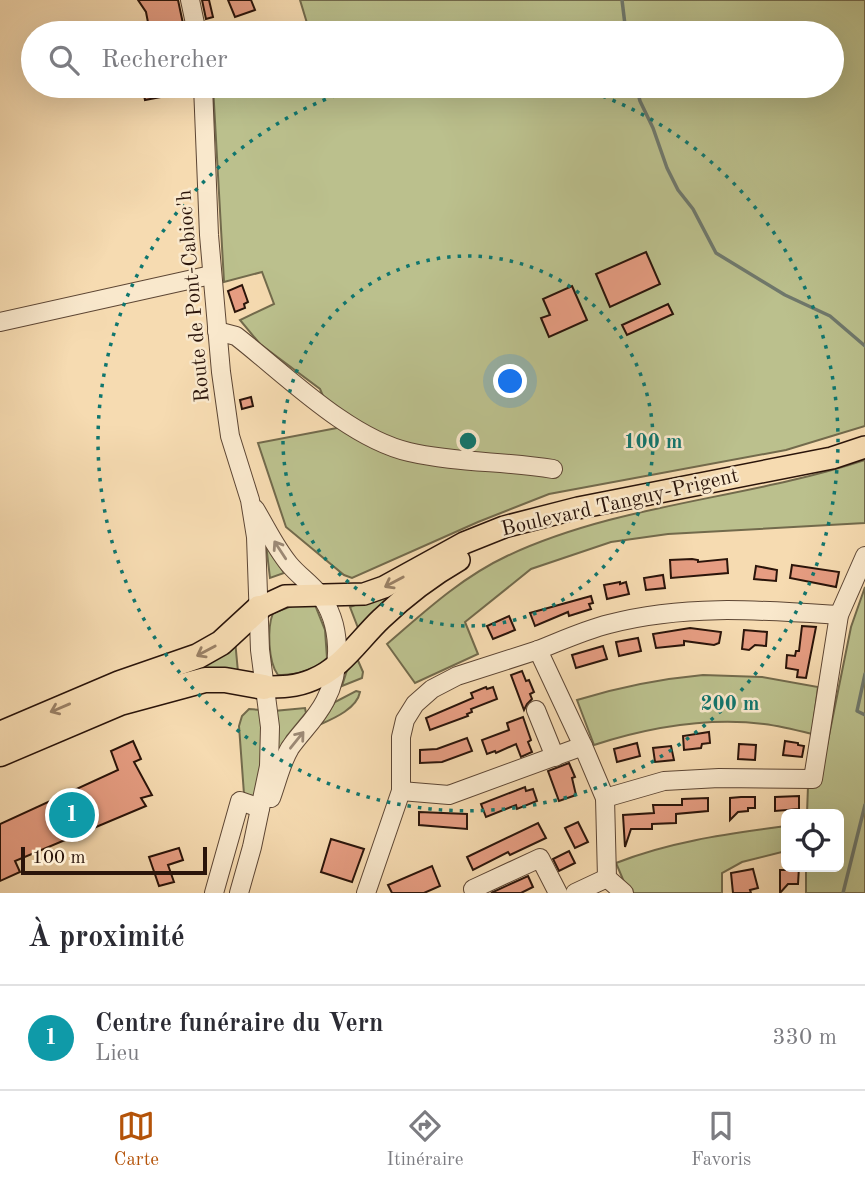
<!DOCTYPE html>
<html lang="fr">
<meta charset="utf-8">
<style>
:root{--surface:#fff;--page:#f7f7f7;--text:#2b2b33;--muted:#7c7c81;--line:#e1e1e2;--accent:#b45309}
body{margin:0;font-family:"Old Standard TT",serif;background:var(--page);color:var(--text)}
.controls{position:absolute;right:21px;bottom:21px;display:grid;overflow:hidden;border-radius:10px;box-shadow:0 7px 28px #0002}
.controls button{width:63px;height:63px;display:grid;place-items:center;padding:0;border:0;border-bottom:2px solid var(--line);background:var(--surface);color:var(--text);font:35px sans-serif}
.scale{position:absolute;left:21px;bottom:18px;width:186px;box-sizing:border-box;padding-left:7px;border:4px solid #2a140a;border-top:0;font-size:19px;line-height:24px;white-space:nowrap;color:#2a140a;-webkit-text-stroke:5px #f9e8cc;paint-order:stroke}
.you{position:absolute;left:511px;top:382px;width:24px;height:24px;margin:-18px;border:5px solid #fff;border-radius:50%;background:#1a73e8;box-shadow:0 0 0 10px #1a73e833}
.badge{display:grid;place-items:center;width:46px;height:46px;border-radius:50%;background:var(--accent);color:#fff;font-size:23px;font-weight:700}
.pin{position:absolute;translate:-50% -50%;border:4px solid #fff;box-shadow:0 2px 7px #0006}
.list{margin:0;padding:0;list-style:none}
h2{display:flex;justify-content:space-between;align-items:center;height:91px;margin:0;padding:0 28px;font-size:30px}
h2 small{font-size:23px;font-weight:400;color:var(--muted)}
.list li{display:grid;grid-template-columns:46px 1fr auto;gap:21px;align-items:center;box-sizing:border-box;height:105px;padding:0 28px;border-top:2px solid var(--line)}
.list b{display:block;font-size:26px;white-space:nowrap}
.list p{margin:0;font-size:23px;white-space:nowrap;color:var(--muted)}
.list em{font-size:23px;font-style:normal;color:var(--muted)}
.icon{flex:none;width:38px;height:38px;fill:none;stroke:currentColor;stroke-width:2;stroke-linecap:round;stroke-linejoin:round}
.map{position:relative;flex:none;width:865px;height:893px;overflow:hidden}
.search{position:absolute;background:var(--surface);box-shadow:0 7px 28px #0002;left:21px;right:21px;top:21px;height:77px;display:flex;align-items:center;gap:18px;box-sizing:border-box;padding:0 24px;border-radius:38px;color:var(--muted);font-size:26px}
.sheet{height:196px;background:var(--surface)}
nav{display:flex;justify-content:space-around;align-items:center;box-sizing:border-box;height:98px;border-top:2px solid var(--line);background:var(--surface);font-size:19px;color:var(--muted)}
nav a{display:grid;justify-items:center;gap:4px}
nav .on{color:var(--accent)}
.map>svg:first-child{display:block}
.green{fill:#bbc08d;stroke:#726a4c;stroke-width:2}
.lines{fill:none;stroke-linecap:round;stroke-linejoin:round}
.stream{stroke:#6f786c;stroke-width:3.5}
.building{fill:#e69d82;stroke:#2a140a;stroke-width:2}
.minor-casing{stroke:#5d4634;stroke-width:20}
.major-casing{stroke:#2a140a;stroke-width:24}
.highway-casing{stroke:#2a140a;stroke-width:27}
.minor{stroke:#f9e8cc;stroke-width:18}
.major{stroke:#f6dbb1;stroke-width:21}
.highway{stroke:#f6dbb1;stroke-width:24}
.oneway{stroke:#9c8975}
.oneway2{stroke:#9a8166}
.ring{fill:none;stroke:#0f766e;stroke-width:3.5;stroke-dasharray:3.5 7}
.labels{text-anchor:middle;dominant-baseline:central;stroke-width:5;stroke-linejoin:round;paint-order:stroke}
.street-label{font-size:21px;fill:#2a140a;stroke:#f9e8cc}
.centre{fill:#0f766e;stroke:#f9e8cc;stroke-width:3.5}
.ring-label{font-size:21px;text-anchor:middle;font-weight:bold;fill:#0f766e;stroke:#f9e8cc;stroke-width:5;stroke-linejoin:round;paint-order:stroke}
</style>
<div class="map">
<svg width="865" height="893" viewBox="0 0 865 893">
<rect width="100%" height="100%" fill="#f6dbb1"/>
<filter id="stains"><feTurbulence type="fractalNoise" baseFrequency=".00286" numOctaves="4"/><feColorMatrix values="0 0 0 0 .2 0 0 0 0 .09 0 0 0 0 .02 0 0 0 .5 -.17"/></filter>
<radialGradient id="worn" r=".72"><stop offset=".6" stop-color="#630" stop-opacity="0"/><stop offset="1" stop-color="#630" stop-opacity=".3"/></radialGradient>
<!-- green -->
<g class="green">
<path d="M300,0h565v426l-79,24 -237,44 -71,28 -126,56 -8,-3 -58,-48 -28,-84 79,-15 -17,-39 -60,-45 -20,-24 34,-16 -12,-32 -38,10 -11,-196h619v-53h-522z"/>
<path d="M865,460v63l-197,11 -57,8 -80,27 -66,53 13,32 -63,29 -28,-39c37,-32 75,-67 120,-88 113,-53 241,-57 358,-96z"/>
<path d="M266,544l18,29 -14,5z"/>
<path d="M404,586l-44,47 -10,-26z"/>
<path d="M865,587v306h-59v-26h33v-53h-32l1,-28 11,-1 32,-158z"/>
<path d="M315,605l10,25 2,28c-12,12 -32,18 -49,17 -10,-13 -11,-47 -5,-62l19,-7z"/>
<path d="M235,640l3,32 -112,17z"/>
<path d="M356,656l7,16 -1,6 -20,8 6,-19z"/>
<path d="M703,675l59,2 56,10 -6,47c-16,-4 -32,-8 -48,-10 -58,-7 -114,3 -170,21l-17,-45c42,-13 82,-21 126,-25z"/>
<path d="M356,691l4,1c-3,16 -25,26 -39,32l14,-22z"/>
<path d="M305,708l1,5 -19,23 -8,16 -3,-1 -2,-40z"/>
<path d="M249,709l12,1 3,20 -6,67 -14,-3 -5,-68 3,-10z"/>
<path d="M786,826v25l-44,11 -20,11v20h-88l-7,-4 -11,-26c55,-22 112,-29 170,-37z"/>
</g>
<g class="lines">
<!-- stream -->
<g class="stream">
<path d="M622,0l4,33"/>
<path d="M636,86l4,15 13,27 14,40 11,22 15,19 23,44 69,42 45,21 35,30"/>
<path d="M865,674l-8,37 8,4"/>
<path d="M843,893l22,-88"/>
</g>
</g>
<!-- building -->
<g class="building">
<path d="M138,0h40l7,33h-3l-1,-4 -16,4h-15l-4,-21z"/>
<path d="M202,0h7l4,17 -7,2z"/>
<path d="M228,0h23l4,10 -20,7z"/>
<path d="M142,86h50v5l-47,9z"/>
<path d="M646,252l14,32 -50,23 -14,-33z"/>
<path d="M242,285l6,17 -4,2 1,4 -10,4 -7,-21z"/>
<path d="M572,286l15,34 -38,17 -8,-19 9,-3 -7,-16z"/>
<path d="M668,304l5,10 -46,21 -5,-10z"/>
<path d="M251,397l2,9 -11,3 -2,-9z"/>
<path d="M692,559l6,1v2l29,-3 1,14 -57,5 -1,-18z"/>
<path d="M792,565l47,7 -3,15 -46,-9z"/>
<path d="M756,566l21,4 -1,11 -22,-2z"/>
<path d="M663,575l2,13 -19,2 -2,-12z"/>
<path d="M620,582v2l6,-2 3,12 -22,5 -3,-14z"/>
<path d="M591,596l2,7 -4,1 2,5 -22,7 -1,-4 -33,14 -5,-13z"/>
<path d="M509,616l6,14 -22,9 -6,-13z"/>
<path d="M802,626l14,1 -10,51 -9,-1 1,-7 -12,-2 1,-13 8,1 1,-5h3z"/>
<path d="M690,628l31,4 -2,11 -5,2 -30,-4v4l-28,3 -3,-14z"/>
<path d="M744,630l23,2 -1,14 -11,-1 -6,5 -7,-1z"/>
<path d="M638,638l3,13 -22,5 -3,-14z"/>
<path d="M603,646l4,13 -31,9 -4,-13z"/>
<path d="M522,671l4,10 3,-1 5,12 -4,2 2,5 -5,5 -3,6 -13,-35z"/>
<path d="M486,687l1,2 6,-2 4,12 -26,10 1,3 -5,2 1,2 -38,14 -4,-12 47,-20 -2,-5z"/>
<path d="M523,717l8,23 -3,2 4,10 -11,5 -5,-13 -20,9 -1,-2 -8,3 -5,-14 27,-10 -2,-7z"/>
<path d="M709,732l1,11 -8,1 -1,4 -17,2 -1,-14z"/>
<path d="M467,738l5,13 -30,11 -22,1v-13l17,-1z"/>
<path d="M133,741l8,18 -7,3 18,33 -11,3 5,8 -131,55 5,11 -20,9v-57l118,-54 -7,-19z"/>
<path d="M785,741l13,2v2l6,1 -2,11 -19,-2z"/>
<path d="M637,743l3,13 -23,6 -3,-13z"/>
<path d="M739,744l17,1 -1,15 -17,-1z"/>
<path d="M671,746l3,14 -19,2 -2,-14z"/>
<path d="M569,763l6,14 -3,1 4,17 -17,6 -11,-30z"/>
<path d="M525,787l1,4 7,-2 4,12 -20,8 -1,-4 -30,12 -5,-13z"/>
<path d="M799,796v13l-24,2v-14z"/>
<path d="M741,797h14v11h-7v3l-10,1 -8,8v-22z"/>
<path d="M708,798v13l-32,3v9l-24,1v5h-21l-6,18 -2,-32 31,-2 -1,-8h29v-6z"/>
<path d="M419,812l48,2v15l-48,-4z"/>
<path d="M578,822l10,20 -13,6 -10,-20z"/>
<path d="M538,823l8,15 -36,17 -2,-3 -35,18 -6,-13z"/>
<path d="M331,839l33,10 -12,33 -31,-10z"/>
<path d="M179,848l4,12 -15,5 6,17 -15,4 -10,-29z"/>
<path d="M569,851l6,12 -16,8 -6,-12z"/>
<path d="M432,866l8,20 -16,7h-32l-4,-8z"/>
<path d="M788,867h11l-1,17h-10l-8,9v-23h7z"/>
<path d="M753,869l5,19 -8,2 1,3h-18l-2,-20z"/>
<path d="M528,876l5,11 -12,6h-30z"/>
</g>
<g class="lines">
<!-- minor casing -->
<g class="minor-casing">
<g id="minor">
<path d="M190,0l7,33"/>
<path d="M203,86l6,149 12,137 9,64 20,64 6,37 4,113 10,77 -1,39 -17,81 -13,46"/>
<path d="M0,322l211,-47"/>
<path d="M217,331l19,5c49,38 112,102 173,116 47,11 96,9 144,17"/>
<path d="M255,509c11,18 20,38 34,55 9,11 21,19 30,30 23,29 23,75 6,107 -9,18 -24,31 -35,47 -9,15 -13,34 -19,50"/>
<path d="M536,710l19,47"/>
<path d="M401,791l48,4 134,-49"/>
<path d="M605,798l59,-17 55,-3 94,1 26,-164 26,-59"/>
<path d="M214,893l26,-92 20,7"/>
<path d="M366,893l35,-102v-54l4,-17 10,-16 17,-15 25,-13 81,-26"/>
<path d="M475,893l-2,-4 67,-31 18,35"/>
<path d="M575,893l32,-15"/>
<path d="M624,893l-17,-15 -2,-80 -22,-52 -45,-96c23,-9 47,-20 71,-26 76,-20 152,-14 230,-9"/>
</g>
</g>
<!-- major casing -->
<g class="major-casing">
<g id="major">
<path d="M259,608l26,-12 79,-2 20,-7 80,-44 40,-16 74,-19 254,-50 33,-11"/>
<path d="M264,687c17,0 32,0 48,-7 29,-11 47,-40 69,-61 23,-22 50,-43 78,-59"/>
</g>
</g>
<!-- highway casing -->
<g class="highway-casing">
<g id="highway">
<path d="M0,734l120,-51 78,-27 23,-13 38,-35"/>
<path d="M0,754l120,-51 85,-23h20l39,7"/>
</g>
</g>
<!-- minor -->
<use href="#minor" class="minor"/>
<!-- major -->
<use href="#major" class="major"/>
<!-- highway -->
<use href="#highway" class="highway"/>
</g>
<!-- one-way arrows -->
<defs><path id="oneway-shaft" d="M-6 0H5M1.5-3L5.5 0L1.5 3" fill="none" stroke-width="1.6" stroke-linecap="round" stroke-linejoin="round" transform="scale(1.75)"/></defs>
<g class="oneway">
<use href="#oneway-shaft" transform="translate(280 550) rotate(-123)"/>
<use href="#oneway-shaft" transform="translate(297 740) rotate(-51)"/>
</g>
<g class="oneway2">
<use href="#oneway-shaft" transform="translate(394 582) rotate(152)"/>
<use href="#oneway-shaft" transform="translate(206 651) rotate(152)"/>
<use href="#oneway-shaft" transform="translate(60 708) rotate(157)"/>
</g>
<!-- distance rings -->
<g class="ring">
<circle cx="468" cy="441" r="185"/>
<path d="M573 86A370 370 0 1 1 363 86"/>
</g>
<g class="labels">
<!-- street labels -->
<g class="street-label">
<text transform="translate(194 296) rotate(-95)">Route de Pont-Cabioc'h</text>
<text transform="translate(620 503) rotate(-13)">Boulevard Tanguy-Prigent</text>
</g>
</g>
<circle cx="468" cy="441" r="10" class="centre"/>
<g class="ring-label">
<text x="653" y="448">100 m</text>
<text x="730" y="710">200 m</text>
</g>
<rect width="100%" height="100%" filter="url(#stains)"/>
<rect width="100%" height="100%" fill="url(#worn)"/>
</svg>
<div class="controls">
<button><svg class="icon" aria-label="locate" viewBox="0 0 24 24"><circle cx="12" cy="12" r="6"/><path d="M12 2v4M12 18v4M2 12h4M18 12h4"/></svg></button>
</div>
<div class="scale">100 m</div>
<div class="you"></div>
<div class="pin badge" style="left:72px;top:815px;background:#0f9aa8">1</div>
<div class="search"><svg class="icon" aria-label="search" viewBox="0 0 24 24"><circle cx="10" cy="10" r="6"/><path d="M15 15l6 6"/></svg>Rechercher</div>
</div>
<section class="sheet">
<h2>À proximité<small></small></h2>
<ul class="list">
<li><span class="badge" style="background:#0f9aa8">1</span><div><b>Centre funéraire du Vern</b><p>Lieu</p></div><em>330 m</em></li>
</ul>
</section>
<nav>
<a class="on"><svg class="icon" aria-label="map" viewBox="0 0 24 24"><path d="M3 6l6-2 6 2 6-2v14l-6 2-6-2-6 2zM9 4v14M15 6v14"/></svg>Carte</a>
<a><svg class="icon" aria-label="directions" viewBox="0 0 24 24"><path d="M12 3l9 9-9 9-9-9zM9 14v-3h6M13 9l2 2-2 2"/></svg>Itinéraire</a>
<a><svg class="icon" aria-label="saved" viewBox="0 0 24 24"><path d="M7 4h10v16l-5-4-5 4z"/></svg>Favoris</a>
</nav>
